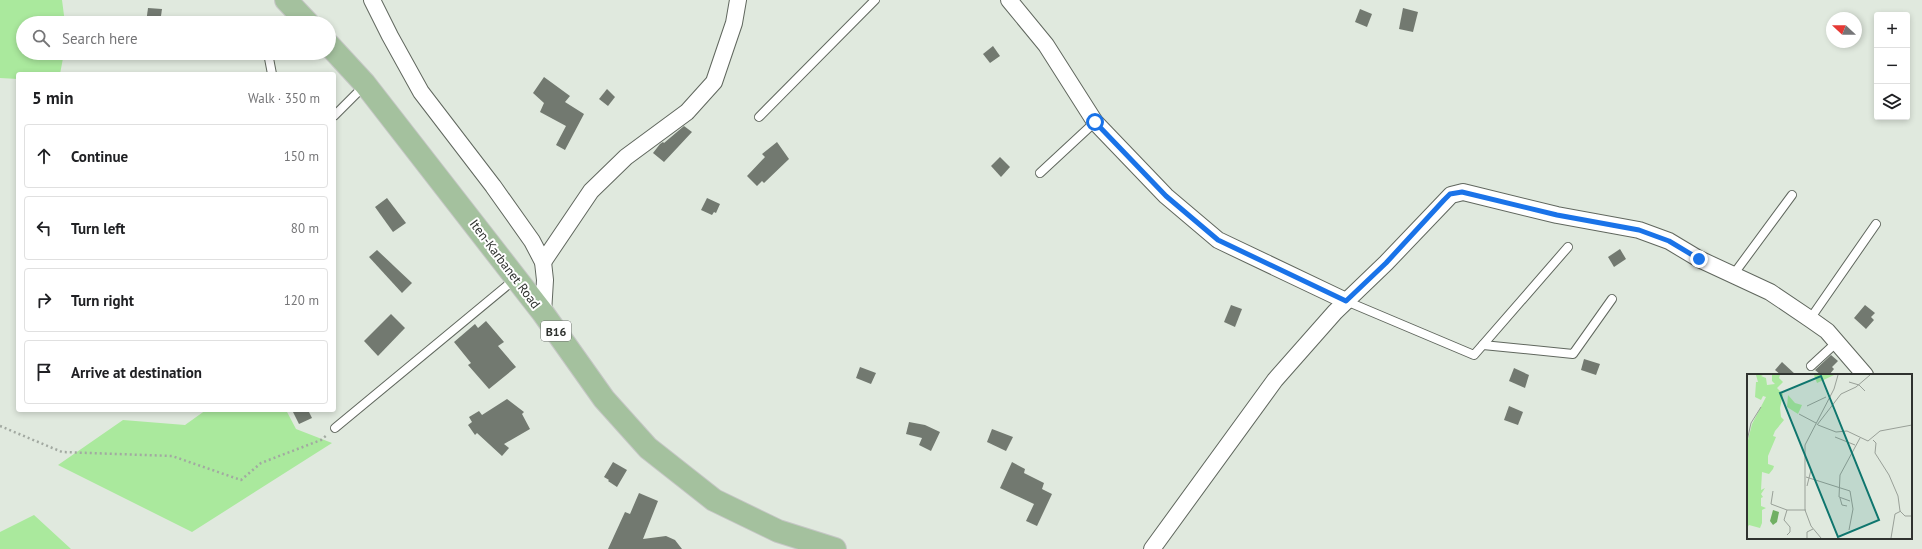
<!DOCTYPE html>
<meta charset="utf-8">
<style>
:root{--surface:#fff;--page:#f6f6f6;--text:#202124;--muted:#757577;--line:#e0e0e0}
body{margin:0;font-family:"PT Sans",sans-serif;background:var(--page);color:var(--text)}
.controls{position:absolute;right:12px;top:12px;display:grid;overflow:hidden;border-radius:4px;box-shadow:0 2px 6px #0003}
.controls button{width:36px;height:36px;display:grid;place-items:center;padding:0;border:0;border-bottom:1px solid var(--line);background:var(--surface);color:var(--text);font:20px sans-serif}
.compass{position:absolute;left:1826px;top:12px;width:36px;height:36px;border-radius:50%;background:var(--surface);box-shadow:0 2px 6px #0003;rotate:292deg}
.stop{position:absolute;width:12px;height:12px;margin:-9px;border:3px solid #1a73e8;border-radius:50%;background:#fff}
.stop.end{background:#1a73e8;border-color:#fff;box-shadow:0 1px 4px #0008}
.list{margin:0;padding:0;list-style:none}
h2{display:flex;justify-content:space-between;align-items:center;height:52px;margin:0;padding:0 16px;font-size:17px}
h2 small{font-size:13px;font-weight:400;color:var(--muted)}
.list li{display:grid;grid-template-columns:26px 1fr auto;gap:12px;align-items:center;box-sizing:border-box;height:64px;margin:0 8px 8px;padding:0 8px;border:1px solid var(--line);border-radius:4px}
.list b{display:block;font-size:15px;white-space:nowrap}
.list em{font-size:13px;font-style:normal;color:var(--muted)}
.icon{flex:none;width:22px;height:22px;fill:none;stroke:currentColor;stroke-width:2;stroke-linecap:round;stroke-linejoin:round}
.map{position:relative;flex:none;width:1922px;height:549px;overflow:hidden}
.search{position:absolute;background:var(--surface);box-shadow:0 2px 6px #0003;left:16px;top:16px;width:320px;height:44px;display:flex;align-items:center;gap:10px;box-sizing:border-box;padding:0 14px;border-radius:22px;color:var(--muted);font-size:15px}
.panel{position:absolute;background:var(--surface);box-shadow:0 2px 6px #0003;left:16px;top:72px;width:320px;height:340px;border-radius:4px}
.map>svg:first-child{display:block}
.green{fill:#aae99d}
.building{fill:#727970}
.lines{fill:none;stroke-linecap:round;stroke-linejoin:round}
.lane-casing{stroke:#60675e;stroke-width:10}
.street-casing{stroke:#60675e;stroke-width:18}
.primary-casing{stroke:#c5c6c5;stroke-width:24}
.path{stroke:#a2a9a1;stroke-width:2.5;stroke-dasharray:2 3;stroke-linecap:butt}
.lane{stroke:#fff;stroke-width:8}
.street{stroke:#fff;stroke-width:16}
.primary{stroke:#a4c19e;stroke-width:22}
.route{stroke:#1a73e8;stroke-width:5}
.labels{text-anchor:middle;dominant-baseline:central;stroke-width:4;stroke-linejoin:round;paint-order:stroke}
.shield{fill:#fff;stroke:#6d706d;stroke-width:1}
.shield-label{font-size:12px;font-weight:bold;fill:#2f322f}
.street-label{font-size:13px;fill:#2f322f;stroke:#fff}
.inset-road{fill:none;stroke:#99a098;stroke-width:1}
.view{fill:#0f766e;fill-opacity:0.15;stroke:#0f766e;stroke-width:2}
.inset-edge{fill:none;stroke:#2f322f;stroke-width:2}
</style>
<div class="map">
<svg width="1922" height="549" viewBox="0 0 1922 549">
<rect width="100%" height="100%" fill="#e0e9de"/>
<!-- green -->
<g class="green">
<path d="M0,0h62l3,23h-42v30h41l-4,21h-42v5l-18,-1z"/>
<path d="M206,410h80l10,19 36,14 -140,89 -134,-67 65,-45 62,5z"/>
<path d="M34,515l37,34h1h-72v-17z"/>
</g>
<!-- building -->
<g class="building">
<path d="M148,8l14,1 -2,14h-14z"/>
<path d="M1403,8l15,4 -5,20 -14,-3z"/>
<path d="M1360,9l12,5 -5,13 -12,-5z"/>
<path d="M993,46l7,10 -10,7 -7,-9z"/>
<path d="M544,77l26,19 -5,6 19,12 -19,36 -9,-5 10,-19 -26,-14 4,-9 -11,-10z"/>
<path d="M607,89l8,8 -7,9 -9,-7z"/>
<path d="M684,126l8,6 -28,30 -11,-9 7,-9 3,-2 1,1z"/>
<path d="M777,142l12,17 -25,24 -2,-2 -5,5 -10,-10 18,-19 -3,-3z"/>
<path d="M1000,157l10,10 -9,10 -10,-11z"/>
<path d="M387,198l19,25 -13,9 -18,-25z"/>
<path d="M707,198l13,6 -4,9 -2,-1 -2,3 -11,-5z"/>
<path d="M1620,249l6,10 -12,8 -6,-10z"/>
<path d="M377,250l35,33 -10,10 -33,-36z"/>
<path d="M1231,305l11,4 -7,18 -11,-5z"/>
<path d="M1865,305l10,8 -4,4 3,3 -8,9 -12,-11z"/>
<path d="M391,314l14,14 -27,28 -14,-15z"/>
<path d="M486,321l18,21 -6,4 18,21 -27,22 -21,-24 3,-2 -17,-21 21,-18 3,4z"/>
<path d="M1831,355l7,6 -6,6 2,2 -5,6h-8l-6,-5z"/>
<path d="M1584,359l16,5 -4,11 -15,-5z"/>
<path d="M1782,362l14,13h-15l-6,-5z"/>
<path d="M860,367l16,6 -5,11 -15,-6z"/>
<path d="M1514,368l15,7 -4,13 -16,-7z"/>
<path d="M507,399l17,13 -2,2 8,15 -26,15 5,4 -7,8 -25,-23 -2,2 -7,-10 4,-3 -3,-5 10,-6 3,4z"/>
<path d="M1509,406l14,6 -5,13 -14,-5z"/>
<path d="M292,410h16l4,8 -13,6z"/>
<path d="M909,422l16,3 15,7 -9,19 -12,-6 3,-7 -16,-4z"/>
<path d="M992,429l21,8 -7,14 -19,-9z"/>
<path d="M613,462l14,8 -10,17 -9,-6 1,-1 -5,-3z"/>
<path d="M1012,462l13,7 -1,4 20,10 -2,6 10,5 -15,32 -11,-5 8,-17 -34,-16z"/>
<path d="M639,493l19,8 -15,38 23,-3 9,4 7,9h-74l17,-37 5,2z"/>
</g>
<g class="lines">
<!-- lane casing -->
<g class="lane-casing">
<g id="lane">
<path d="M268,53l4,21"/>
<path d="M334,116l31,-31"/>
<path d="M759,117l116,-117"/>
<path d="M1040,173l55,-51"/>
<path d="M1733,275l59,-80"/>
<path d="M1346,301l128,54 94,-108"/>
<path d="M1810,319l66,-95"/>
<path d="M1483,345l90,9 39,-55"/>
<path d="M1811,366l26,-24"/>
<path d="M335,428l180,-149"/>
</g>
</g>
<!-- street casing -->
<g class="street-casing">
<g id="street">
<path d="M372,0l18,36 31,56 72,94 39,55 11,21 2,18 -2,33"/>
<path d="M1009,0l37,45 49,77 71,74 52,44 128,61"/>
<path d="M543,262l48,-71 35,-34 61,-45 27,-30 20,-59 4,-23"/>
<path d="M1152,549l123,-169 60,-68 51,-49 65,-68 12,-3 94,23 82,15 30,11 30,18 71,33 40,27 17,12 38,44"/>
</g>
</g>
<!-- primary casing -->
<g class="primary-casing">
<g id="primary">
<path d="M286,0l22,23"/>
<path d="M329,45l36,39 178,229 61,86 44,49 66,52 64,31 57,18"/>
</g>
</g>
<!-- path -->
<path class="path" d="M0,426l62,26 110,4 69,24 20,-17 60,-23 6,-5"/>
<!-- lane -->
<use href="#lane" class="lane"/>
<!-- street -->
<use href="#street" class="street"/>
<!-- primary -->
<use href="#primary" class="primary"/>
</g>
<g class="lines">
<!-- route -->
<path class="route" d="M1095,122l71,74 52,44 128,61 40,-38 58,-63 6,-6 12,-2 95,23 82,15 30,11 30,18"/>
</g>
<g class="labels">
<!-- shield labels -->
<rect class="shield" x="541" y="321" width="30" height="20" rx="3"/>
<g class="shield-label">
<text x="556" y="331">B16</text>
</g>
<!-- street labels -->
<g class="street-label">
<text transform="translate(505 264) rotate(53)">Iten-Karbanet Road</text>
</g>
</g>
<!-- overview -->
<g transform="translate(1747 374)">
<rect width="165" height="165" fill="#e0e9de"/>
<path d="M9,1h7l-2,1 5,2 1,7 8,-1 -3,-3v-6h8l-1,3 4,4 -6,6 6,6 -3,14 1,9 3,3 -9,11 -2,5 3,1 -8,19v8l6,2 -1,3 -4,5 -7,-2 -1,18 4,-2 -4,6 2,3 -2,1v8l5,2 -4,2v13l-2,5 -11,-3 -2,3v-84l5,-20 14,-27 -3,-1 -2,4 -6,-3 1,-15h2zM67,1h20l-17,8zM41,21l7,8 7,2 -4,9 -11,-7z" fill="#aae99d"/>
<path d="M26,136l6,2 -2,10 -4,3 -3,-4z" fill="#70af63"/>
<path class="inset-road" d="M102,8l10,3 6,6M60,32l19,-9M52,40l17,9M70,51l24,-31 15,-7 14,-12M71,51l18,7 11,-1 21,10 12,-10 32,-6M88,63l20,8M126,66l3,3 -1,10 14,22 9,21 2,15 5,5h7M0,67l4,-18 10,-16M59,103l44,14 3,18 -4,21M60,112l4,-16M26,117l-2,13 16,6M93,124l2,7 5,1M103,127l-11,-4 1,-22 20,-37M40,161l3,-3v-5l-6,-7 3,-10h19M60,164v-6l6,-3M74,164l-10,-12 -6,-16v-65l29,-56 4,-14M144,164l4,-24 6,-3"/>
<path class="view" d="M74,2l58,144 -41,17 -58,-144z"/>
<rect width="165" height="165" class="inset-edge"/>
</g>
</svg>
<div class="controls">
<button>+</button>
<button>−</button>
<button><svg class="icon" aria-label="layers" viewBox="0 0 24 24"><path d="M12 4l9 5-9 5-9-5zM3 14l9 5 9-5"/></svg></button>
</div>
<svg class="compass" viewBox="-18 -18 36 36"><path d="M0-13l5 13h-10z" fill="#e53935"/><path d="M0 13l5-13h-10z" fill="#757577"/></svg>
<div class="stop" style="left:1095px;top:122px"></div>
<div class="stop end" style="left:1699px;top:259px"></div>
<div class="search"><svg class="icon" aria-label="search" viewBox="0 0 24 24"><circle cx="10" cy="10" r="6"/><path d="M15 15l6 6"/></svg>Search here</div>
<section class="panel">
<h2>5 min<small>Walk · 350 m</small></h2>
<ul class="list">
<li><svg class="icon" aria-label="ahead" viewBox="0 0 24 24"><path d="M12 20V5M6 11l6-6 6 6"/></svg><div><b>Continue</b></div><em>150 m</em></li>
<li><svg class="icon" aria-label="left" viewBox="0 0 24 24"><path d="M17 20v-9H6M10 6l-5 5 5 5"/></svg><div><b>Turn left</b></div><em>80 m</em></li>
<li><svg class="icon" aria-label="right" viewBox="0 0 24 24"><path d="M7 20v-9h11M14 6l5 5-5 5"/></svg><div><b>Turn right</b></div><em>120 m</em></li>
<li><svg class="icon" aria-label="arrive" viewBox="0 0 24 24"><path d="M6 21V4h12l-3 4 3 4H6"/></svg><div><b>Arrive at destination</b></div></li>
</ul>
</section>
</div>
